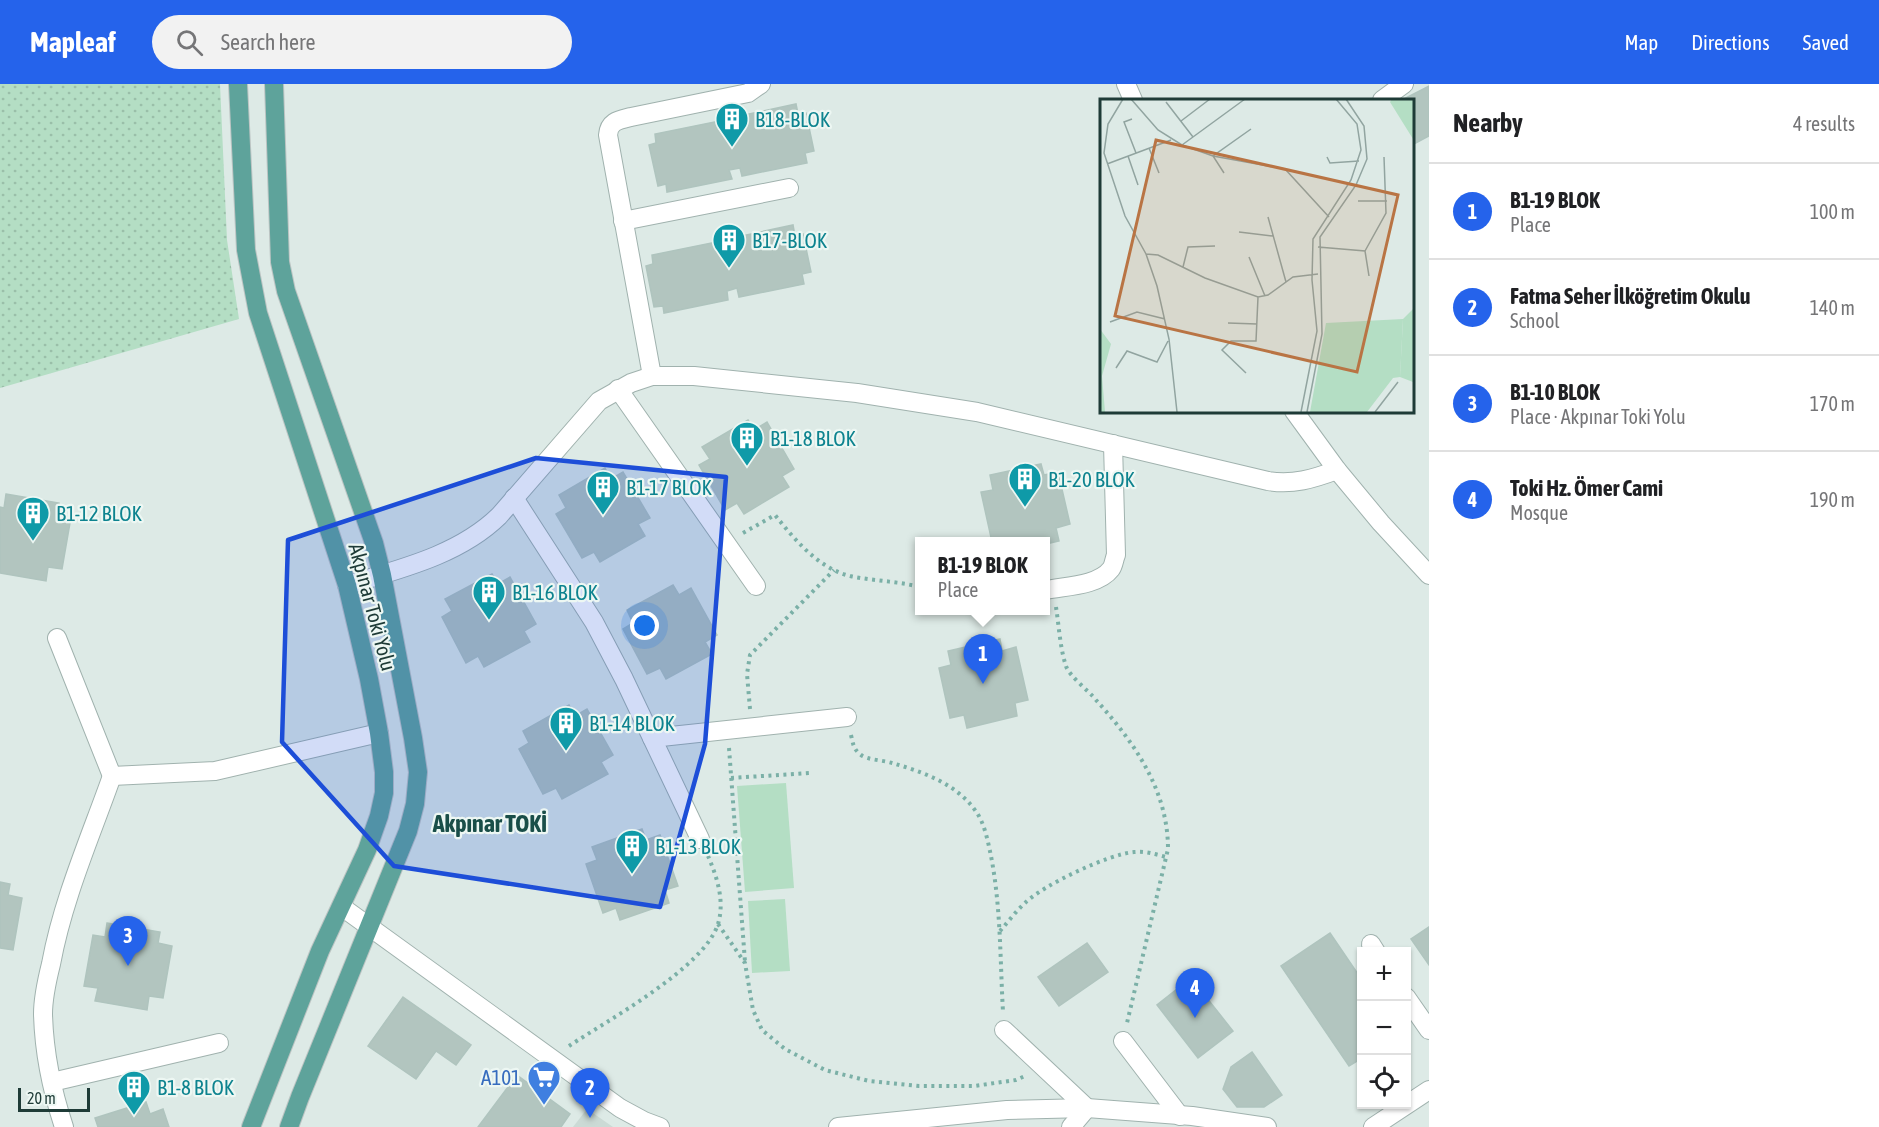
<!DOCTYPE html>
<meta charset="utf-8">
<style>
:root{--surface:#fff;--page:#f2f2f2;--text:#202124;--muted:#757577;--line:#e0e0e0;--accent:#2563eb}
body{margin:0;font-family:"Asap Condensed",sans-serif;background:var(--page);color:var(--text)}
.controls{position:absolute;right:18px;bottom:18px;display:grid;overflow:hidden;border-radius:0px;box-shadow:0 2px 4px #0004}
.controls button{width:54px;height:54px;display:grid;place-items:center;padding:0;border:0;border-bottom:2px solid var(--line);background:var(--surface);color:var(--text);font:30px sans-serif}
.scale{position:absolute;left:18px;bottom:15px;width:72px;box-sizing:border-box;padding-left:6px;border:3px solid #1e3b37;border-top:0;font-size:16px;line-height:21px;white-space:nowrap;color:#1e3b37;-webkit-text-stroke:4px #edf7f3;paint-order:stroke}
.you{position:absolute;left:645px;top:542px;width:21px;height:21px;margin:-15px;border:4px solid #fff;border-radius:50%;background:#1a73e8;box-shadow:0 0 0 9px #1a73e833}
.badge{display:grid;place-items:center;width:39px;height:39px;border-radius:50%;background:var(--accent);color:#fff;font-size:20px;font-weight:700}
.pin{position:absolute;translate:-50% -50px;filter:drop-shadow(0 2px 3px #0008)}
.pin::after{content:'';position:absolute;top:32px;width:21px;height:18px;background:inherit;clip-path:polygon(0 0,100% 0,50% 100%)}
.popup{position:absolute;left:915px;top:453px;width:135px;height:78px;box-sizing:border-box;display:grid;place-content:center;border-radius:0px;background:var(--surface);filter:drop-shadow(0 2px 4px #0005);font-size:20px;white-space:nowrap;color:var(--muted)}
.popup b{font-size:22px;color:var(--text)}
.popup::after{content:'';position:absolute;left:50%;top:100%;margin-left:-12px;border:12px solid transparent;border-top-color:var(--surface)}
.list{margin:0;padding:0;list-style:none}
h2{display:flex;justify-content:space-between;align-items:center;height:78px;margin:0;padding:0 24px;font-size:26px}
h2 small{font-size:20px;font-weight:400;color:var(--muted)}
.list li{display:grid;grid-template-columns:39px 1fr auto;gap:18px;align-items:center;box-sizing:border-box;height:96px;padding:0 24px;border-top:2px solid var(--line)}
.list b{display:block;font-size:22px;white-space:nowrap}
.list p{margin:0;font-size:20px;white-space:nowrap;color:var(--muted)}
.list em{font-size:20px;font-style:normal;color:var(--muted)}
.icon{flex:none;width:33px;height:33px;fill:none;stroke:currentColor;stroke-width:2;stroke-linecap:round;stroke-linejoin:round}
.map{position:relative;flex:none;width:1429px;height:1043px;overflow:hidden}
header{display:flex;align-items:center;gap:36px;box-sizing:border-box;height:84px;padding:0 30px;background:var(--accent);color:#fff}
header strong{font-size:28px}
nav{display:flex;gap:33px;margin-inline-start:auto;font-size:21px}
.search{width:420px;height:54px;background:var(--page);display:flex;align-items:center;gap:15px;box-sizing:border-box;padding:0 21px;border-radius:33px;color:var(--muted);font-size:22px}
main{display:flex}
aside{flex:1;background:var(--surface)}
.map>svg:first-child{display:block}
.built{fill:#cbdad5}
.grass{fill:url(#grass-dots)}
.garden{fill:#b4dec4}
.building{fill:#b2c5bf;stroke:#afc4be;stroke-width:1.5}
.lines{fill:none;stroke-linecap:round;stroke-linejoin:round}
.minor-casing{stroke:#a0b2ae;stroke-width:20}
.major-casing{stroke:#bcc4c3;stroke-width:20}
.path{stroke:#7bb0a7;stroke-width:4;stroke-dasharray:3 4.5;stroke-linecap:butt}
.minor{stroke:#fff;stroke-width:18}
.major{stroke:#5ea39b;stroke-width:18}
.marked{fill:#1d4ed8;fill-opacity:0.2;stroke:#1d4ed8;stroke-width:4.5;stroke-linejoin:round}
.labels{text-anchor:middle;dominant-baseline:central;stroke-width:4.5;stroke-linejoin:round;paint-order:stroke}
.culture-label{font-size:21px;fill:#0d838f;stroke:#edf7f3;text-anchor:start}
.street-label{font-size:21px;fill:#1e3b37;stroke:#edf7f3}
.shop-label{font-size:21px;fill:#366cbe;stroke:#edf7f3;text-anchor:end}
.quarter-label{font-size:24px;font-weight:bold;fill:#194e48;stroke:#edf7f3}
.inset-road{fill:none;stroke:#91a4a0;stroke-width:1.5}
.view{fill:#b97444;fill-opacity:0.15;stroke:#b97444;stroke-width:3}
.inset-edge{fill:none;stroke:#1e3b37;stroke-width:3}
</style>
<header>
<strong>Mapleaf</strong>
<div class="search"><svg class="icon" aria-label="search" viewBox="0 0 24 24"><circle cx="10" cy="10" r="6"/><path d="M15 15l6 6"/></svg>Search here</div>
<nav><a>Map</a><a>Directions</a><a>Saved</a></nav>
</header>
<main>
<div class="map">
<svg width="1429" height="1043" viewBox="0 0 1429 1043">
<defs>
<pattern id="grass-dots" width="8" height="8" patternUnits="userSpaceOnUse" patternTransform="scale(1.5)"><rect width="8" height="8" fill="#b4dec4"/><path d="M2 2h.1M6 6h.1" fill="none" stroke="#9abfa9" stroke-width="1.8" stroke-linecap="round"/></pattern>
</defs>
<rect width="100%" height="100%" fill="#ddeae6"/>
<!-- built -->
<path class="built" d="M587,1025l26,18h-40z"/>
<!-- grass -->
<path class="grass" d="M0,0h220l7,156 12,79 -239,69z"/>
<!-- garden -->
<g class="garden">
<path d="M786,699l8,105 -49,4 -8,-106z"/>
<path d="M785,815l5,72 -38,2 -4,-72z"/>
</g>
<!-- building -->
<g class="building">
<path d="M1429,2v50l-17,9v-45h-10z"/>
<path d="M796,20l2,10 8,-1 8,38 -9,2 2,10 -65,13 -2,-8 -11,2 3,9 -65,13 -1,-8 -8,2 -9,-41 7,-2 -1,-9 64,-13 2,7 11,-2 -2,-8z"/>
<path d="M793,141l2,11 8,-2 8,38 -9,2 2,10 -65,13 -2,-9 -10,3 1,9 -64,13 -1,-7 -9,1 -8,-41 7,-2 -1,-9 64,-13 2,7 11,-2 -2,-8z"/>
<path d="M748,336l6,10 13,-8 27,47 -12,7 7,11 -45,27 -7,-11 -12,7 -26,-45 11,-6 -8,-12z"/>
<path d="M1041,380l3,11 14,-3 12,52 -14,4 3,13 -13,3v-2h-40v-2l-14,2 -11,-50 12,-2 -3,-15z"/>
<path d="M605,384l6,11 12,-7 27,46 -12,6 7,12 -45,26 -6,-10 -12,6 -26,-44 10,-6 -7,-13z"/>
<path d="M6,410l53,9 -2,11 14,3 -9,52 -14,-2 -2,14 -46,-8v-66l4,1z"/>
<path d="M492,490l6,10 12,-7 26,47 -12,7 6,11 -46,25 -6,-11 -12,7 -24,-46 10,-6 -7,-12z"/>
<path d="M673,501l6,10 12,-7 26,47 -12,7 7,12 -46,25 -6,-11 -13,6 -24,-45 10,-6 -6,-13z"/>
<path d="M1000,555l2,12 14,-4 12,53 -13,3 2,13 -50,12 -3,-13 -14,3 -11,-50 12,-3 -3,-14z"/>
<path d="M569,621l6,11 12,-7 26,46 -12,7 7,12 -46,25 -6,-11 -13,6 -24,-45 10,-6 -6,-12z"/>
<path d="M642,745l4,11 14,-5 18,51 -13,4 4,13 -49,17 -4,-12 -13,5 -17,-49 11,-4 -5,-13z"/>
<path d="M0,798l10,2 -2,11 14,3 -9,52 -13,-2z"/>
<path d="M107,839l53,9 -2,11 14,3 -9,52 -14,-2 -2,14 -52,-9 3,-13 -14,-2 9,-51 12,2z"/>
<path d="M1429,843v38l-18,-26z"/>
<path d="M1330,849l32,47v78l-13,8 -68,-100z"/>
<path d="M1087,859l21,29 -49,34 -21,-29z"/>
<path d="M1191,894l42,53 -35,27 -41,-53z"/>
<path d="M403,913l68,48 -15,20 -20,-14 -20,28 -48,-33z"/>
<path d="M1252,968l30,43 -18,12h-27l-14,-18 8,-22z"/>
<path d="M517,991l53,39 -9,13h-83z"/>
<path d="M146,1018l4,12 13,-5 6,18h-71l-3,-9z"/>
</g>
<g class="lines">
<!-- minor casing -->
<g class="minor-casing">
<g id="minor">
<path d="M1126,0l7,16"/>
<path d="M1382,16l22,-16"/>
<path d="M623,137l166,-33"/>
<path d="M652,292l-44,-241c1,-14 11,-15 23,-18l117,-24 13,-9"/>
<path d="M618,305l138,197"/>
<path d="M1294,327l43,59 44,53 48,52"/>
<path d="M514,414l80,124 30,57 76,160"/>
<path d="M347,501c53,-16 112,-30 152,-69l100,-115 32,-18 21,-7h42l163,17 120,19 291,69c25,4 45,-2 69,-11"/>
<path d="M1046,506c19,-4 52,-4 65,-21 3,-4 3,-10 5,-14l-3,-111"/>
<path d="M57,554l55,138 103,-5 164,-38"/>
<path d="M652,654l195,-21"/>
<path d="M342,823l278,201 24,13 16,6"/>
<path d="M1371,860l5,8"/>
<path d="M1406,913l23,33"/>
<path d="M1004,946l83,78 -16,19"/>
<path d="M1123,957l57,75"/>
<path d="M52,998l167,-39"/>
<path d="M64,1043c-12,-36 -20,-75 -21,-113 0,-16 4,-34 8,-50 12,-65 39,-126 61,-188"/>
<path d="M838,1043l169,-17 80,-2 105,8 75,11"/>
<path d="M1373,1043l56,-37"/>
</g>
</g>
<!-- major casing -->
<g class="major-casing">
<g id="major">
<path d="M238,0l8,166 12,63 89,272 22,94 10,54 5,39v21l-5,23 -12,34 -47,101 -69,176"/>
<path d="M274,0l6,178 6,29 88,252 8,32 31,163 5,34 -3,32 -7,27 -108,266 -11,30"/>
</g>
</g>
<!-- path -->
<g class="path">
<path d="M743,449l32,-18c20,25 43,53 75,61 23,5 47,5 70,11"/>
<path d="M1056,523c3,19 4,41 10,59 3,10 23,25 30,34 38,42 72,90 72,149l-41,174"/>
<path d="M750,625l-3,-35 3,-19 84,-85"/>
<path d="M851,651c2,8 2,14 10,20 7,5 21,5 31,8 31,9 66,21 85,50 8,12 11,29 14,43 10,52 9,103 12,156"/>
<path d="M729,664l16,214"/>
<path d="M731,694l79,-5"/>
<path d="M718,840l27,39 8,47 9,20 23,19 40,21 44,11 50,5h55l42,-6 9,-4"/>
<path d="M1000,847c8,-9 16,-20 25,-28 18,-18 84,-49 109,-51 11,-1 21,2 32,5"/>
<path d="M569,962c39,-26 135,-78 149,-122 7,-23 -1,-47 -10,-68"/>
</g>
<!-- minor -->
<use href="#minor" class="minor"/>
<!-- major -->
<use href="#major" class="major"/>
</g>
<!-- marked area -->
<path class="marked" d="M536,374l190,19 -21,267 -45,163 -266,-41 -112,-124 6,-202z"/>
<!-- icons -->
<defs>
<g id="building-pin" transform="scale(1.725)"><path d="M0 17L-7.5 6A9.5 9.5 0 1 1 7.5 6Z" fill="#0f9aa8" stroke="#edf7f3"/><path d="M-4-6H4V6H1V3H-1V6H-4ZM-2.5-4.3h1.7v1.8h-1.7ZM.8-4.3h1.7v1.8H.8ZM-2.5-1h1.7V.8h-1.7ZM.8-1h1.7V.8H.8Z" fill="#fff"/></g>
<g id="supermarket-pin" transform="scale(1.725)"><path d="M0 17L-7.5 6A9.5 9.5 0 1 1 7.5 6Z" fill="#3f7fe0" stroke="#edf7f3"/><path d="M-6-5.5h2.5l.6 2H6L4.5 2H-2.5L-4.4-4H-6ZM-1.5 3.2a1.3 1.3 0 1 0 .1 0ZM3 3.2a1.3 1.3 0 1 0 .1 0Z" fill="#fff"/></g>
</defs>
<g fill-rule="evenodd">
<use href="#building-pin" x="732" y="35"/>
<use href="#building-pin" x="729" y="156"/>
<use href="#building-pin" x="747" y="354"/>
<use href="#building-pin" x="1025" y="395"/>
<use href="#building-pin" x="603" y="403"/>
<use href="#building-pin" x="33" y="429"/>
<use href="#building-pin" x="489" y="508"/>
<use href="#building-pin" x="566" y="639"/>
<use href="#building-pin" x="632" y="762"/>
<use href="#supermarket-pin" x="544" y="993"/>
<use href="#building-pin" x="134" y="1003"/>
</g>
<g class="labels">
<!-- culture labels -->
<g class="culture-label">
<text x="755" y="35">B18-BLOK</text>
<text x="752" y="156">B17-BLOK</text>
<text x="770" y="354">B1-18 BLOK</text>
<text x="1048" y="395">B1-20 BLOK</text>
<text x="626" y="403">B1-17 BLOK</text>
<text x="56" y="429">B1-12 BLOK</text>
<text x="512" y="508">B1-16 BLOK</text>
<text x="589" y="639">B1-14 BLOK</text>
<text x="655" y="762">B1-13 BLOK</text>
<text x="157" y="1003">B1-8 BLOK</text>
</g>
<!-- street labels -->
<g class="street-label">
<text transform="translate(373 523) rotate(75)">Akpınar Toki Yolu</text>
</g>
<!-- shop labels -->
<g class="shop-label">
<text x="521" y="993">A101</text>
</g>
<!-- quarter labels -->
<g class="quarter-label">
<text x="490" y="739">Akpınar TOKİ</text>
</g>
</g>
<!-- overview -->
<g transform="translate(1100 15)">
<rect width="314" height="314" fill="#ddeae6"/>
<path d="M303,220l-3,58 -7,1 -26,34h-57l16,-89z" fill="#b4dec4"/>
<path d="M292,0h21v40l-23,-37zM313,210v73l-13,-5 3,-58zM0,230l11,15 -9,32 3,36h-5z" fill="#b4dec4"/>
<path class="inset-road" d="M23,0l-15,25 -4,29 21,63 21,38 11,32 12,53 8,73M31,0l27,31 24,15 31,11 72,13 44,48M66,3l27,35M32,20l-8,3 12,31M81,22l29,-22M82,46l63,-46M49,49l10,25M28,57l10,29M227,58l3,6 29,-2M7,65l64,-24M124,74l-11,-17 38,-27M258,102h29M168,118l18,65M139,133l34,4M218,148l47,4 4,25M265,152l21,-38 -2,-56M46,155l12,1 47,23 53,19 10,-2 25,-18 25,-3M149,158l16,39M83,168l5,-20 27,-1M10,223l27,-10 28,7M128,224l29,1M16,269l11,-17 30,11 11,-21M146,274l-24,-23 9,-9h25l2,-44M201,313l16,-81 -5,-51 1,-41 38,-59 10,-30 -4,-26 -21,-25M207,313l15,-78 -2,-97 36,-52 11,-26 -3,-33 -18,-27M275,313l23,-30"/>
<path class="view" d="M56,41l242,55 -41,177 -242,-56z"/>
<rect width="314" height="314" class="inset-edge"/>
</g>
</svg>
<div class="controls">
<button>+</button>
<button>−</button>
<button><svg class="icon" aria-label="locate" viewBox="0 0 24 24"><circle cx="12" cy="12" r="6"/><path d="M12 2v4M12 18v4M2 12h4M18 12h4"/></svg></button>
</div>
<div class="scale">20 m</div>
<div class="you"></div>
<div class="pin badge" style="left:983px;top:600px">1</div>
<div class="popup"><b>B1-19 BLOK</b>Place</div>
<div class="pin badge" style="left:590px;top:1034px">2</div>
<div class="pin badge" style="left:128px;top:882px">3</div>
<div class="pin badge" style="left:1195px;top:934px">4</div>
</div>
<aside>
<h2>Nearby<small>4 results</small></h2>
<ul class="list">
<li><span class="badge">1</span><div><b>B1-19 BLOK</b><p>Place</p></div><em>100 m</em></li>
<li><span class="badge">2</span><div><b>Fatma Seher İlköğretim Okulu</b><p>School</p></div><em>140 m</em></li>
<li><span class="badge">3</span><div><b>B1-10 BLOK</b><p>Place · Akpınar Toki Yolu</p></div><em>170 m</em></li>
<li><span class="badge">4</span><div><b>Toki Hz. Ömer Cami</b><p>Mosque</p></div><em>190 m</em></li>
</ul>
</aside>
</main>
